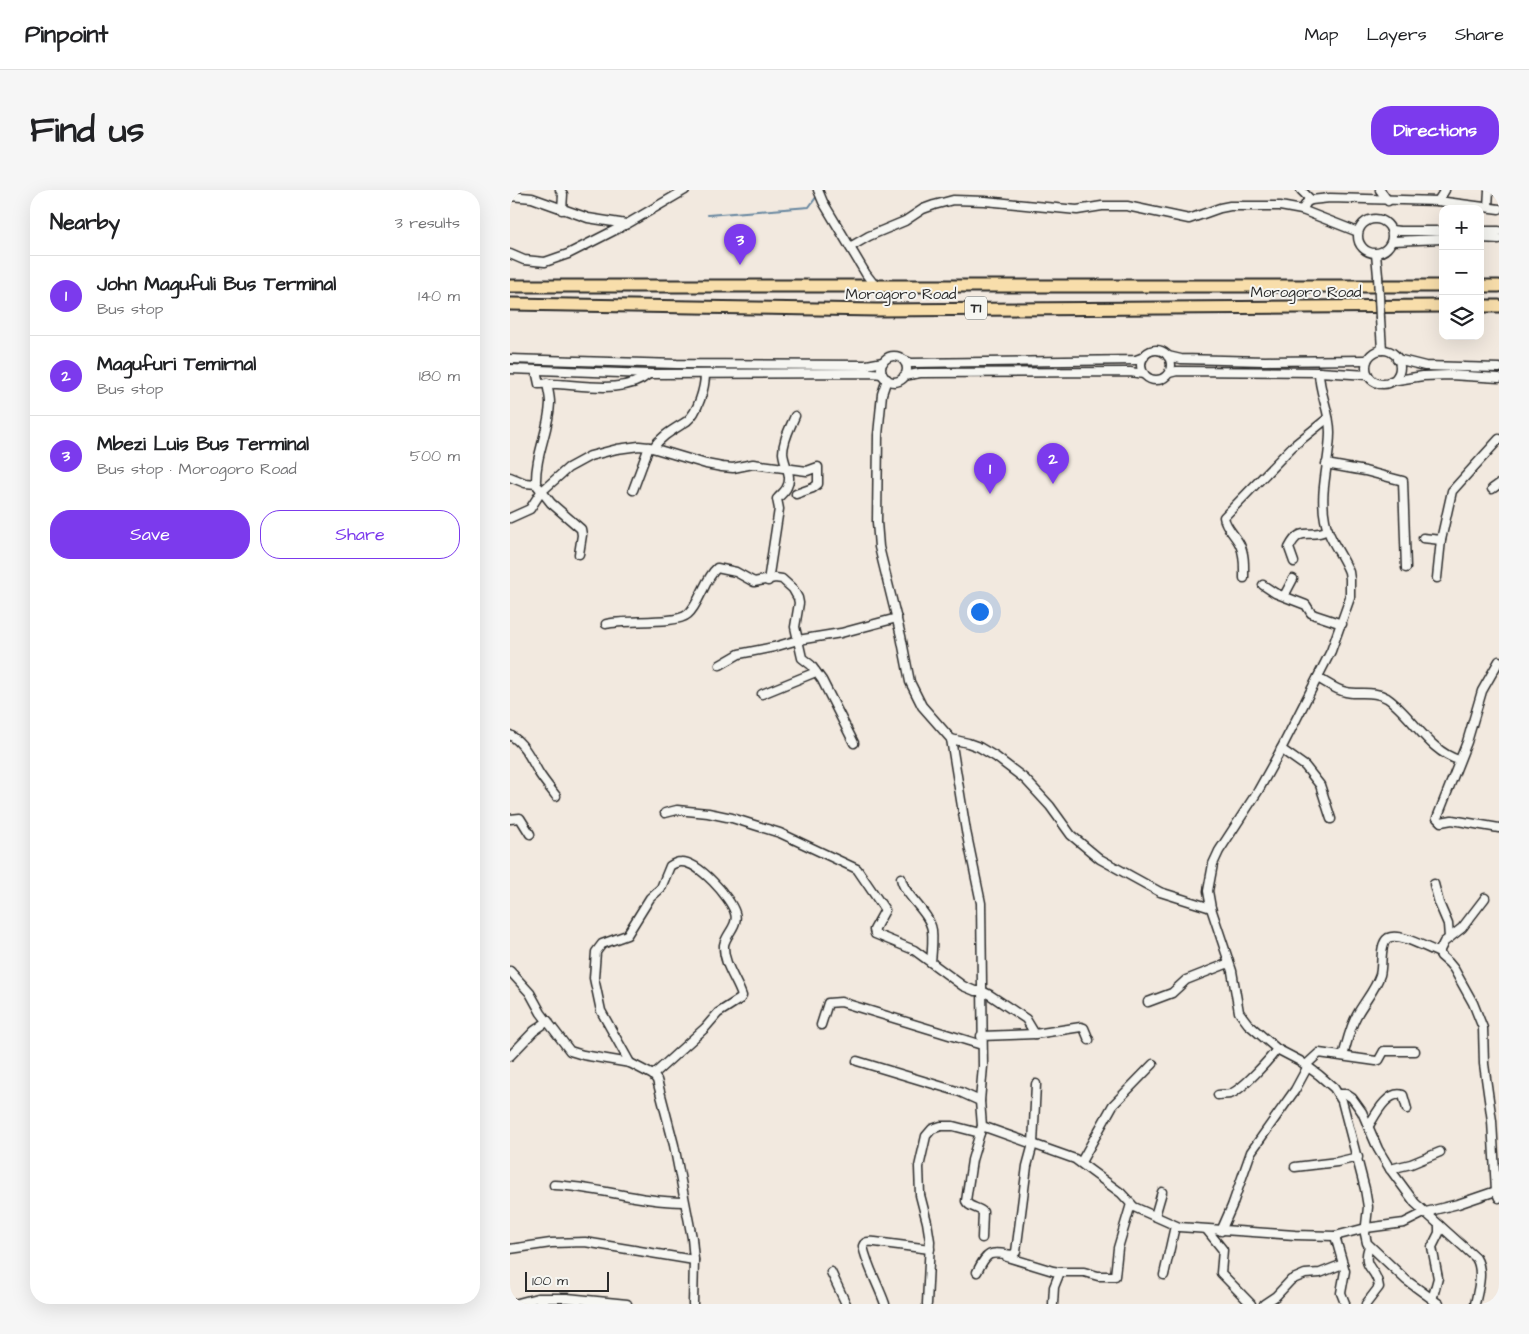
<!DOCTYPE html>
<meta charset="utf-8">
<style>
:root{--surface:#fff;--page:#f6f6f6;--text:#202124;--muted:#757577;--line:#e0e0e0;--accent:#7c3aed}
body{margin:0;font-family:"Architects Daughter",sans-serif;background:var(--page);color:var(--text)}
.controls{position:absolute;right:15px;top:15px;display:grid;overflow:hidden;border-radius:10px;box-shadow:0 5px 20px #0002}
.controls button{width:45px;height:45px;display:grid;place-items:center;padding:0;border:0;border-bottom:1px solid var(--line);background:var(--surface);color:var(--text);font:25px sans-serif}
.scale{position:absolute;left:15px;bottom:12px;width:84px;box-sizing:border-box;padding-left:5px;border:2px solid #2b2b2b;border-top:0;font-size:14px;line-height:18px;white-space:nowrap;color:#2b2b2b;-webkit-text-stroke:4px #f6f6f2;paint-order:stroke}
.you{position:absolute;left:469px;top:421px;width:18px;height:18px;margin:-12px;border:4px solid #fff;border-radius:50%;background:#1a73e8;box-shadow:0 0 0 8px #1a73e833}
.badge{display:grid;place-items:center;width:32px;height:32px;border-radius:50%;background:var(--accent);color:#fff;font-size:16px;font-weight:700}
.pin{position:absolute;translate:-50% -41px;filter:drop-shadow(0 1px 2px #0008)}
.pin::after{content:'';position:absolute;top:26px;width:18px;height:15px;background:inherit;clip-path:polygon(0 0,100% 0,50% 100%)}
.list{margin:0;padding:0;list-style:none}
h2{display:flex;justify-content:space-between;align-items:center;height:65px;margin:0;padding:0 20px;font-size:21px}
h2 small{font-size:16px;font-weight:400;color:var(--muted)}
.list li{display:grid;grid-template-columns:32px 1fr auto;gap:15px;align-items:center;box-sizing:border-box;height:80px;padding:0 20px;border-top:1px solid var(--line)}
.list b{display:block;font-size:19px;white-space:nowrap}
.list p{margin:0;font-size:16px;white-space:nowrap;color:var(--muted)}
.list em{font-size:16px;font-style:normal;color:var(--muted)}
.actions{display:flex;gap:10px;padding:15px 20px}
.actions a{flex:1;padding:11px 0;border:1px solid var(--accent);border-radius:20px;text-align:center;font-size:18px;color:var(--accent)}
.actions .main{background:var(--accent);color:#fff}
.icon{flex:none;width:28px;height:28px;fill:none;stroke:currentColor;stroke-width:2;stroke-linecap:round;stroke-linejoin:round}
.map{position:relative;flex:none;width:989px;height:1114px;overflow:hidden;border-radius:20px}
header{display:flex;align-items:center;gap:30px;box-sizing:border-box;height:70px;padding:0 25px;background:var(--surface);border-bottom:1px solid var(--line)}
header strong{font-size:24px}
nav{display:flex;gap:28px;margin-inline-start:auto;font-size:18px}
.intro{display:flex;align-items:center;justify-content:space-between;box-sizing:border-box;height:120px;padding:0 30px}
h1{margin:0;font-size:35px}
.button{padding:12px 22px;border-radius:20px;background:var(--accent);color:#fff;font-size:18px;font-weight:700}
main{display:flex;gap:30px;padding:0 30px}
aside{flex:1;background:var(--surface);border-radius:20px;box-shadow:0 5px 20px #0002}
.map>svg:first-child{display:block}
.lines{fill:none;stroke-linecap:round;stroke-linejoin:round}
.stream{stroke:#66869f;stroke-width:2}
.minor-casing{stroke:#2b2b2b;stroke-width:11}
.highway-casing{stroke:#2b2b2b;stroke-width:15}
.minor{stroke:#f6f6f2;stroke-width:8}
.highway{stroke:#f8deab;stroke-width:11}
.minor-bridge-casing{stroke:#2b2b2b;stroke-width:11;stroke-linecap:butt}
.minor-bridge{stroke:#f6f6f2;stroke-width:8}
.labels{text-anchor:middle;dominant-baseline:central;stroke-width:4;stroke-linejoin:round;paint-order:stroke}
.shield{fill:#f6f6f2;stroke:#686867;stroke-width:1}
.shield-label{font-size:14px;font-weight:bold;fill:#2b2b2b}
.street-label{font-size:15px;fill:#2b2b2b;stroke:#f6f6f2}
</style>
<header>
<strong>Pinpoint</strong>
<nav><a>Map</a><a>Layers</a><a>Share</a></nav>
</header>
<div class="intro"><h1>Find us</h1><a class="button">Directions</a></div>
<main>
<aside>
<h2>Nearby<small>3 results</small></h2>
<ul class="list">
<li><span class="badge">1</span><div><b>John Magufuli Bus Terminal</b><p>Bus stop</p></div><em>140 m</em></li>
<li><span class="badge">2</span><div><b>Magufuri Temirnal</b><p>Bus stop</p></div><em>180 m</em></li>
<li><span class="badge">3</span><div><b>Mbezi Luis Bus Terminal</b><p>Bus stop · Morogoro Road</p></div><em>500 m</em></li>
</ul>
<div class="actions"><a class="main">Save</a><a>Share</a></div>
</aside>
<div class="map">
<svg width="989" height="1114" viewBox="0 0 989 1114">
<rect width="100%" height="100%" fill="#f2e9df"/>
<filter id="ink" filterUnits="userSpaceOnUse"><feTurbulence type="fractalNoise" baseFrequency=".02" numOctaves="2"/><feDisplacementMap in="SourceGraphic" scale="10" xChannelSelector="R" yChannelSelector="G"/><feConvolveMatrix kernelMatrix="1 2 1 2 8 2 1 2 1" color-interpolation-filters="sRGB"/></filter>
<g filter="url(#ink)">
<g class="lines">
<!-- stream -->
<path class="stream" d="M198,25l101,-8 8,-11"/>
<!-- minor casing -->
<g class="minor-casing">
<g id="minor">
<path d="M50,0l3,4 -1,16"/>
<path d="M308,0l5,12 43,72 10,13"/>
<path d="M791,0l10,10"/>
<path d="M870,0l8,11"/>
<path d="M0,6l22,2 56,20 38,6"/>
<path d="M928,11l7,-11"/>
<path d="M978,17l1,-17"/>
<path d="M792,20l5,-8 4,-2 19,-2 108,3 61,8"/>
<circle cx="865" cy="46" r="17"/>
<path d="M881,40l9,1h43"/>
<path d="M970,41h19"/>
<path d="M970,48l19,1"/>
<path d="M882,51l51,-2"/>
<path d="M340,57l19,-11 36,-15 18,-12 11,-4 19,-5 32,1 92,9 25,-4h25l62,13 31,-11 10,-2h50l22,4 56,22"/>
<path d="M0,64l14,6 21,2 23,-8 59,-30 58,-34"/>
<path d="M866,64l2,22"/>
<path d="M870,128l2,32"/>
<circle cx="646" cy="175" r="15"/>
<circle cx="873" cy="177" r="17"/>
<path d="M658,166l13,3 84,2 102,-1"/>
<circle cx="384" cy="179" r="13"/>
<path d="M0,169l167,5 190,1 16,-3"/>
<path d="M887,169l28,7 74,2"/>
<path d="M394,170l7,3 225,-3 8,-3"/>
<path d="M0,179l139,5 223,-1 10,1"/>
<path d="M26,180l3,14c34,-2 83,13 110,-10"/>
<path d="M809,182c0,21 11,39 11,60 0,29 -11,58 -5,88 3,19 17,34 24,52l1,7v19l-19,53 -53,104 -20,36 -39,60 -6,13 -5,27 3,17 21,63 7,41 9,12 29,25 23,12 19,14 15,13 8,13 23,88 3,18 -3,27 2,9 39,37 33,24"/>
<path d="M659,183l8,-2 142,1 49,3"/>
<path d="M394,186l16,-3 210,-1 14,2"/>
<path d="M377,189l-5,15 -4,41 -1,87 2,25 22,89 9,46 12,24 29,33 15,92 15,72 2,163 -3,35 2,25 -10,34 -6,41c3,7 12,6 17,11l-1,26"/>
<path d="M881,191l32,-5 27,-1 49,3"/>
<path d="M37,193c1,7 3,13 3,20 -1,28 -15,52 -14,81l15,19 30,26 1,6 -3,19"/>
<path d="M143,258c9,-13 22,-19 34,-27 11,-9 18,-33 18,-47"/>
<path d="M816,274l39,7 38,10 3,87"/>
<path d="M0,287l15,6 11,1"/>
<path d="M982,299l7,-5"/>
<path d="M123,300l16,-43"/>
<path d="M0,328l20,-9 11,-17 27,-24 22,-12 27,-7 22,-3 10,1 57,17 16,3 11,1 20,-4 54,7 11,-4v17l-5,4 -17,6"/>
<path d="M913,348l18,2"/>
<path d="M784,372l-5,-14c12,-24 19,-8 39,-18"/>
<path d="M734,388c0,-10 1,-23 -4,-33 -4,-9 -15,-18 -16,-28l68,-70 36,-29"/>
<path d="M927,388l4,-38 11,-49 47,-52"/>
<path d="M258,391l11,-72 -2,-10c3,-4 8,-7 10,-12 6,-11 -3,-22 -4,-34 0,-13 7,-25 12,-37"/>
<path d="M753,395l12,8 31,12 5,8 4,2 27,9"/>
<path d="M774,406l9,-17"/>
<path d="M96,434c19,-5 70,1 82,-10 11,-9 17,-36 29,-46l19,4 18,10 21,-4 7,1 11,10 5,9 1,5 -4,24 7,31 9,7 11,15 32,63"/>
<path d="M989,471l-17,30 -15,51 -30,76 4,4 11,-2 47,8"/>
<path d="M210,475l19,-11 35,-7 24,-7 43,-7 56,-15"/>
<path d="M808,488c9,5 18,12 28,14 14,3 28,-2 41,6 25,17 42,54 72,62"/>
<path d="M252,504l54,-22"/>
<path d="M0,545c14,8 21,24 29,38 5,8 11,15 17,23"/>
<path d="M441,549l17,4 11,4 17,10 29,22 25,27 21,29 29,24 60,33 51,16"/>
<path d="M771,559l24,17 15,19 11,34"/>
<path d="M155,623l12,-3 31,3 24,5 48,15 77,36 28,41 -11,20 1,4 39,16 49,36 12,5h7l8,4 36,24 9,15"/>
<path d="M0,629l10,-1 10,16"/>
<path d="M391,688c3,18 28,33 31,52 1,10 0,22 -1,32"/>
<path d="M924,694l5,19 9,21 1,14"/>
<path d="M975,708l-23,30 -18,14 -5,10 2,4 8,7 5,6 19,34 10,25 1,36 8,57 4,70 3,7"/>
<path d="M0,781l20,22 11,20 29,38 13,4 47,8 23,12 4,5 17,65 18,93 2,22 -1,44"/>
<path d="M638,812l24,-9 14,-13 43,-17"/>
<path d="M311,835l7,-22 13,-1 141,43"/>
<path d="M471,846l54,-2 46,-7 3,1 5,12"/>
<path d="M0,866l24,-25 14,-10"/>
<path d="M833,866c4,-13 7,-29 14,-41 7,-13 18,-25 23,-40 3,-11 -1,-31 8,-37 12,-6 40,11 52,15"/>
<path d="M347,871l103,31 20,9"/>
<path d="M120,873l-29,-52 -7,-33 2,-26 6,-8 25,-9 23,-37 11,-10 9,-22c3,-2 7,-4 11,-4 17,-1 50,36 54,51 4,12 -9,21 -11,32 -1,19 13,35 18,51l-2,3 -22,14 -13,15 -52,47"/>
<path d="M796,875l13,-12 57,8 3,-1 5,-9h31"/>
<path d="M828,904h8l6,4 10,14 16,37 12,20 25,34 61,55c8,13 2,32 -1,46"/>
<path d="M708,905c4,-1 9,0 12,-1 12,-4 39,-34 47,-45"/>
<path d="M472,936l93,33 46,34 13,14 45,20 116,8 40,1 31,-8 38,-5 22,-11 32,-8 41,-14"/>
<path d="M858,937c7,-11 19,-37 35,-32l4,14"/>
<path d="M571,972l32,-57 40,-41"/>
<path d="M785,977l42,-5 21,-5"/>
<path d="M880,979l21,-5 29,-12"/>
<path d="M44,995c44,2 86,17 130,17"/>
<path d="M645,1026l7,-24"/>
<path d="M697,1040l16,20 -2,23 30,31"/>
<path d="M711,1041l11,-25 19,-54 44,-62 13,-24"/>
<path d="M825,1046l10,35 -4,22 4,10"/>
<path d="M0,1059l41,-6 34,-1 109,18"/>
<path d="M497,1067l46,14 7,1"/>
<path d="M321,1082l15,32"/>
<path d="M467,1082c11,-22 13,-20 36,-17l3,-3 11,-86 6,-22 3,-60"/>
<path d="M654,1085l11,-49"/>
<path d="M922,1110l6,-22 -6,-31 7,-14v-8"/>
<path d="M4,1114l23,-6h30l60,6"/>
<path d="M375,1114c-7,-20 -18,-38 -22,-58 2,-6 8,-4 12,-4l55,7"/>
<path d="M417,1114l3,-63 -3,-19 -7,-27 -1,-28 7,-31 6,-7 9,-3h12l27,7"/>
<path d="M543,1114l1,-17 6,-15h24l14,4h17l3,-28 13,-44"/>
<path d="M754,1114l12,-8 15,-16 14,-6 15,-1 23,-9"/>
<path d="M856,1114l13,-17c-3,-22 -18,-16 -10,-41"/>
</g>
</g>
<!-- highway casing -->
<g class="highway-casing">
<g id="highway">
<path d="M0,96h933"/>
<path d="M970,96h19"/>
<path d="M0,114l367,6 566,-4"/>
<path d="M970,116h19"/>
</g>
</g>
<!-- minor -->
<use href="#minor" class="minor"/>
<!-- highway -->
<use href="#highway" class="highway"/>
<!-- minor-bridge casing -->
<g class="minor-bridge-casing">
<path id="minor-bridge" d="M868,86l2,42"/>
</g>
<!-- minor-bridge -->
<use href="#minor-bridge" class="minor-bridge"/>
</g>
</g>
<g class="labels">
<!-- shield labels -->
<rect class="shield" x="455" y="106.5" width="22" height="23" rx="4"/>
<g class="shield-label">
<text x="466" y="118">T1</text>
</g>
<!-- street labels -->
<g class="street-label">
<text x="796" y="102">Morogoro Road</text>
<text x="391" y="104">Morogoro Road</text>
</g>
</g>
</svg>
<div class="controls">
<button>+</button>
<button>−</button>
<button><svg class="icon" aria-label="layers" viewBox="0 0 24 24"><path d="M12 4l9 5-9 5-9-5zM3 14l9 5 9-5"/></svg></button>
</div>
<div class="scale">100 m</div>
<div class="you"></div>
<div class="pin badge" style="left:480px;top:304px">1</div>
<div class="pin badge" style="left:543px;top:294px">2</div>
<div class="pin badge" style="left:230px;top:75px">3</div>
</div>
</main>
